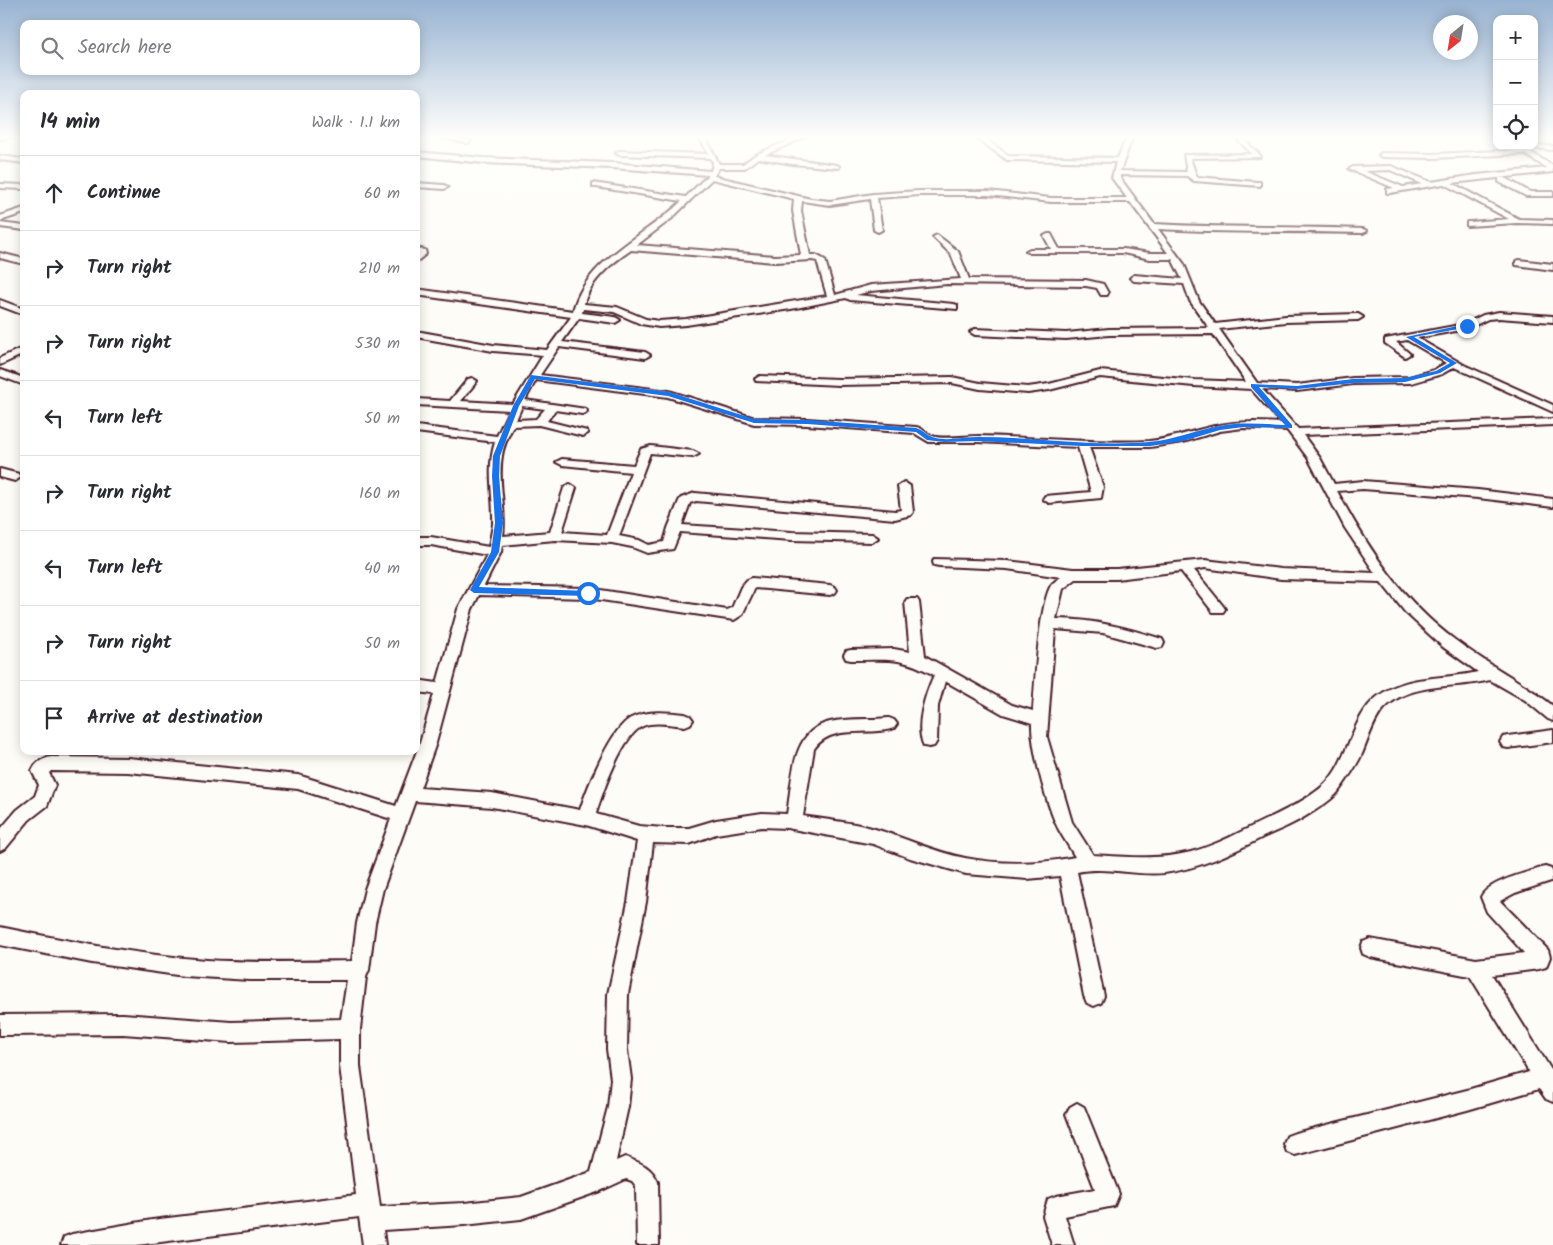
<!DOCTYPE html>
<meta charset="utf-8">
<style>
:root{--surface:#fff;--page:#f7f7f7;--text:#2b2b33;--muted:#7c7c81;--line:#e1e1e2}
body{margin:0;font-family:Kalam,sans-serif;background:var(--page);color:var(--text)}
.controls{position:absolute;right:15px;top:15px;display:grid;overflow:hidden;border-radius:10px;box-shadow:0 2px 12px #0003}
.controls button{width:45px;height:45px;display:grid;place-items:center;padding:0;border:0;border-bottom:1px solid var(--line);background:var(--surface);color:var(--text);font:25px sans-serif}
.compass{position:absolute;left:1433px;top:15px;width:45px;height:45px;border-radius:50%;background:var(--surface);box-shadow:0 2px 12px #0003;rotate:210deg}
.stop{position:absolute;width:15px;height:15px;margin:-11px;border:4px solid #1a73e8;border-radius:50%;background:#fff}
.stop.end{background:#1a73e8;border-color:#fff;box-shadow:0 1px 5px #0008}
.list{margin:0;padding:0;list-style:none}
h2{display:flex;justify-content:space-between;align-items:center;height:65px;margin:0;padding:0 20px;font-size:21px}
h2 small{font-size:16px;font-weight:400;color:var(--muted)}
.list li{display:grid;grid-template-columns:32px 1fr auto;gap:15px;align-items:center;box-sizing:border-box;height:75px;padding:0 20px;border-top:1px solid var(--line)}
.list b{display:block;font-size:19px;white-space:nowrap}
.list em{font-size:16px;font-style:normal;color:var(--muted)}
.icon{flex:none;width:28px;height:28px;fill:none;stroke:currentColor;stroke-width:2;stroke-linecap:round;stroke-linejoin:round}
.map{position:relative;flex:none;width:1553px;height:1245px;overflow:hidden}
.search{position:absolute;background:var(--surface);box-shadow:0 2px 12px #0003;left:20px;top:20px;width:400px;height:55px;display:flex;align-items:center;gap:12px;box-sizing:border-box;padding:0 18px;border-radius:10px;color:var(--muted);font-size:19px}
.panel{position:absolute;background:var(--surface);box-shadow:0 2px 12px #0003;left:20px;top:90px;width:400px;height:665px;border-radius:10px}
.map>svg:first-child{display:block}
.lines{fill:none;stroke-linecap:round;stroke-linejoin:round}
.minor-casing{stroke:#4a1f2b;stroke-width:4}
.minor{fill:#fdfcf7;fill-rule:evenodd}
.route{fill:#1a73e8}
</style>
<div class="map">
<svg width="1553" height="1245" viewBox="0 0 1553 1245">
<rect width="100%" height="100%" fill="#fdfcf7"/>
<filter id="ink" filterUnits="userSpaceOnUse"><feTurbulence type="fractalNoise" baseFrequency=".02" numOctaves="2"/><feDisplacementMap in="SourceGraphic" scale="10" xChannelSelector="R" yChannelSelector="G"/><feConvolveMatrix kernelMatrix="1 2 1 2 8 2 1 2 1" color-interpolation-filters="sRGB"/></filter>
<g filter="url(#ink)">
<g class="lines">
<!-- minor casing -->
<g class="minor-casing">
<g id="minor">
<path d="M0,136h16l-16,3z"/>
<path d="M433,136h14l24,5 -3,2z"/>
<path d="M699,136h6l14,28h24l12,-9 44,-19h8l-42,19 72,10 2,1v2l-47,-4 -34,-6 -13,10h-26l-5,8 97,23 19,2 43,-7 46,-3h69l63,7h76l-15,-20 4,-16 -109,-2 -28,-20 -3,-4h6l27,20 109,2 9,-22h6l-13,35 67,1 -3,-17 68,-1 -18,-18h6l20,19v2l-70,1 6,17 1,2 60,5h3v4l-66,-5 -7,-5 -67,-1v3l34,46c70,4 139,2 209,5l4,2 -4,2c-68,-2 -137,0 -205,-4l26,35 15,37 16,23 71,-8 72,-2 5,3 -5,3 -72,2 -67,7 38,54 40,2 56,-7 57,-1 24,-7 12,-7 -39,-23 -11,2 14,12 -5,3 -20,-14v-4l80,-15 18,-9 16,-3 54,4v6l-54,-4 -11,1 -21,10 -50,9 47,27 89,40v7l-99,-45 -12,7 -31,9 -58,1 -56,7 -35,-2 36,40 255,-10v6l-250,10 17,23 14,26 29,-3 115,9 75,9v8l-75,-9 -115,-9 -26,2c30,56 66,111 118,149 31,24 67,41 98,66v15l-5,-2 -23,-19 -35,-20c-27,7 -60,4 -86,15 -28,12 -31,33 -42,59 -6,13 -16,27 -24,38 -7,9 -27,21 -37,27 -12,7 -25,12 -38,18 -31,16 -64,32 -99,36 -29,3 -59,-7 -87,-1l27,124 -3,7 -7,3 -7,-3 -3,-7 -24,-120 -33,3 -61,-5 -56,-16 -37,-14 -86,-16 -25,-1 -46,7 -27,10 -36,-1 -7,59 -18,92 -1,55 4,30 -3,28 -12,54 9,-4c15,6 26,9 33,25l1,63h-22l-1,-59 -4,-5 -6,-2 -26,12 -79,28 -57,6 -81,5 2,15h-22l-4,-28 -222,28h-76l3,-8 8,-3 80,-14 204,-25 -16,-129v-27l-109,3 -108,-8 -123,1v-20l123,-1 108,8 110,-3 6,-39h-97l-66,-4 -92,-13 -92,-18v-18c68,14 137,28 207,33 48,3 97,2 145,1l5,-38 8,-34 26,-70 -93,-30 -170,-17 -77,-1 -2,2 6,12 -8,21 -18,14 -23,28 -6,3v-21l17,-20 18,-14 4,-11 -7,-14c4,-9 10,-12 19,-14l77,1 170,17 98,31 24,-63 14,-49 -18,-2v-12l21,3 21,-74 29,-54 -56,-10h-15v-8h15l58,10c1,-8 3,-15 4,-23 1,-28 -7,-54 2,-82l-79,-10v-6l81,10 12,-26 -93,-5v-6l34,2 18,-22 4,-1 5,3 -16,20 52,3 30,-49 -50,-4 -77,-14v-6l77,14 54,5 24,-33 -155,-22v-6l157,22c13,-52 73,-75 109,-110l-86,-14h-3v-4l93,14 22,-22 -96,-7 -128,-5 -68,-7v-4l68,6 128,5 99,8 2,-9 -3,-4 -91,-3 -3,-2 3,-2 89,3zM712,179l82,20 -1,12 8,44 -26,1 -138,-11 34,-26zM919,195h69l63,7h79l38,51h-18l-27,-4h-64l-8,-15h-3l-4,2 7,13h-21l-4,2 4,2h93l27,6h22l10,20 -48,-4 -4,3 4,3 50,3 6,17 19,27 -100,1 -43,4 -91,-4 -5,3 5,3 91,4 43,-4 104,-1 33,48 -52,-2 -94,-9 -51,13 -21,3 -48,-4 -28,-6 -113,2 -79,-3 -5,3 1,2 83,4 113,-2 28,6 48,4 21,-3 51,-13 94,9 57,3 30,34c-21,-1 -41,-2 -61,2 -24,4 -46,14 -71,16 -57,3 -114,-4 -171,-5 -12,0 -35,4 -46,0 -6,-2 -9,-8 -16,-9l-109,-8 -52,-1 -86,-27 -129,-16 19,-28 86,11 5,-3 -5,-3 -83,-10 17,-24 36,5 5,-3 -5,-3 -33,-4 1,-4 31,3 27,12 18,3 27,-2 105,-16 55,-11 4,2 107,9v-4l-3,-1 -98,-9 15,-4 76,-7 139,2 11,2 4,7h6l1,-2 -5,-9 -17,-4 -117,-1 -11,-28 -21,-16 -4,2 18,17 10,25 -90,6 -36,10 -10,-35 -9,-5h-6l-9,-44 1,-10 28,4 40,-6 4,31 4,2 4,-2 -5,-32zM631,250l144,12 37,-2 5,1 10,35 -141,23 -27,2 -13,-2 -29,-12 -33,-3c6,-24 28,-41 47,-54zM536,380l132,17 86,27 53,1 107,8 15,9h48l101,5 13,45 -46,4 -2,3 6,4 52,-5 2,-11 -14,-40h61l33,-5 37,-11 23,-3 44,2 21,28 37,70 30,45 -94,-4 -76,-9 -88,9h-44l-66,-8 -73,-2 -1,3 1,3 5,1 68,3 54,8c-3,2 -7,5 -9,7 -13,17 -17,102 -19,127l-21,-6 -87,-49 -6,-54 -2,-3h-10l-2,3 5,50 -16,-3 -43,1 -5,1 -2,4 2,4 5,1c36,0 50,-4 83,15 -8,17 -20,52 -10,71l5,1 5,-1 3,-5 1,-35 7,-25 58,33 29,9c-1,25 15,84 27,107 5,9 11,18 16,27 -35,7 -74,8 -110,1 -31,-6 -60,-20 -90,-29 -23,-7 -49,-9 -72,-13l11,-67c17,-26 54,-12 80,-21l3,-4 -3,-4 -5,-2c-19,2 -41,0 -59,4 -40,9 -37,58 -43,92l-25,-1 -46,7 -27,8h-25l-25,-2 -43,-12c6,-21 27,-80 47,-88 12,-5 29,-1 42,0l5,-2 3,-4 -3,-4 -5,-2c-18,-2 -37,-4 -54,4 -20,10 -44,70 -51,92l-88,-17 -72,-5 16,-45 36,-134 7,-14 109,3 146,22 8,-5 13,-27 75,7 5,-2 2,-3 -2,-3 -5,-2 -78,-7 -5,2 -6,7 -9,21 -5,2 -139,-22 -104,-2 17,-34 1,-7 53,-5 57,3 20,4 15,6 26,-4 7,-17 112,8 80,2 6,-4 -6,-4 -80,-2 -110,-7 8,-22 6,-2 199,18 16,-4 2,-3 -3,-26 -6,-4 -6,4 3,24 -6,1 -200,-18 -14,5 -2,3 -11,27 -4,14 -15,3 -10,-5 -20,-4 31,-83 43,4 6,-3 -6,-3 -42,-5 -10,3 -7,16 -72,-6 -6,3 6,3 69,7 -24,63 -45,-3 14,-44 -6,-4 -6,4 -14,44 -47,4c4,-26 -6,-53 -1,-80 1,-10 6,-20 11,-30l26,-1 44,11 5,-3 -1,-2 -40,-10 8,-11 27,4 4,-1 1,-2 -1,-2 -61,-9zM522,406l23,3 -9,10 -20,1zM1205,568l76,11 100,3 24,30 38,35 35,25c-34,8 -72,2 -101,25 -25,19 -28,63 -52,87 -13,13 -41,27 -58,35 -25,12 -50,26 -76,33 -32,8 -66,5 -98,3l-21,-33 -25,-85 8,-108 48,4 54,15 5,-1 2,-4 -2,-4c-35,-11 -69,-20 -106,-20l7,-30 13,-10h41l64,-8 32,41h10l2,-3 -2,-3 -29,-36zM415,801l77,6 94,18 51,16 -9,61 -20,92 -1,55 4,30 -3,28 -17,65 -70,25 -57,6 -84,4 -20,-141v-37l6,-52 3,-7 6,-47 8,-34z"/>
<path d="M1534,145l19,1v4l-23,-2 -3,2 26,16v6l-101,11 67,36 34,1v4l-36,-1 -50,3v-4h3l39,-3 -65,-35 -54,9h-3v-4l7,-1 -45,-19 4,-2 38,-1 40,16 45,-7 71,-7 -23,-14 -92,4 -50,-1 -3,-2 3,-2 50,1 88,-4 2,-4h12zM1390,170l32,14 -19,3 -39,-16z"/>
<path d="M0,156l24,3v4l-24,-3z"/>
<path d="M1499,178h6l25,14h23v4h-27l-27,-14z"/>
<path d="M416,183l28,2 4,2 -4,2 -28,-2z"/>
<path d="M0,184l24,1v4l-24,-1z"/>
<path d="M24,208v5l-24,8v-5z"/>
<path d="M0,223l24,3v4l-24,-3z"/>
<path d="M416,248l9,2 1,4 -10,8 2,-9z"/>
<path d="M0,253l24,6v5l-24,-6z"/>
<path d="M1519,260l34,4v6l-37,-5v-4z"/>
<path d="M0,300l24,9v6l-24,-9z"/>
<path d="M24,347v7l-24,11v-7z"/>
<path d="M0,370l24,8v7l-24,-9z"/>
<path d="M0,469l19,5 2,3 -6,4 -15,-4z"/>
<path d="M1553,730v12l-45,6 -5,-1 -3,-5 3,-5 5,-1z"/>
<path d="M1545,867l6,2 2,4 -2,8 -36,12 -15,8 48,49 2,7 -4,10 -7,2 -47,6 61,98v29l-7,-3 -7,-10 -72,21 -172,45 -8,-3 -3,-8 3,-8 8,-3 172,-43 62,-18 -59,-96 -100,-19 -7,-3 -2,-6 2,-6 7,-3 106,20 48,-6 -37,-41 -6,-15c7,-16 48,-25 64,-30z"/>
<path d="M1077,1103l7,4 35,87 -5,12 -49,10 9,29h-22l-9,-29 5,-17 8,-3 39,-7 -29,-75 4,-7z"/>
</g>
</g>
<!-- minor -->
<use href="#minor" class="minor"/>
</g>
</g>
<!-- sky -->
<linearGradient id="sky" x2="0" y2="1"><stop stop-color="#98b3d2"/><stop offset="0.44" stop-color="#fefefb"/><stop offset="1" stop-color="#fefefb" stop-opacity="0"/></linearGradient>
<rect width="1553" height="310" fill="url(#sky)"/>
<!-- route -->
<path class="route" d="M1467,324l2,3 -55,10 43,26 -17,10 -35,9 -52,1 -56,6 -38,-2 33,38v3l-49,-1 -23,3 -37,11 -33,5h-68l-105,-5 -33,1 -17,-2 -11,-8 -109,-8 -53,-1 -86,-27 -133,-17 -16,27 -19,50 -1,20 4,47 -4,29 -20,35 109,4 4,2 -4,3 -114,-3 -4,-3 21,-38 4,-29 -3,-47 1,-20 20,-50 18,-31 138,17 85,27 53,1 109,8c7,2 10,7 16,9 14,5 32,0 46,0 57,0 115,10 171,5 25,-2 47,-12 71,-16 21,-4 43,-2 65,-1l-34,-38v-3l46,2 56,-7 52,-1 31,-7 14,-8 -44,-26z"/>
</svg>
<div class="controls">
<button>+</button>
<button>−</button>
<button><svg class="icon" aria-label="locate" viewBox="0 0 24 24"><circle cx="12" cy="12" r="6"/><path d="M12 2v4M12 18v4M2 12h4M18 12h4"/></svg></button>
</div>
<svg class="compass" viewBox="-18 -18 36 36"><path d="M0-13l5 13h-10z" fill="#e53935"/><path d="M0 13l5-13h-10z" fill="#7c7c81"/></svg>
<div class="stop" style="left:588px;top:593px"></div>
<div class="stop end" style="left:1467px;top:326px"></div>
<div class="search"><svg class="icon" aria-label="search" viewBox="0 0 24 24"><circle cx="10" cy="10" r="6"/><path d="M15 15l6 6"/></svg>Search here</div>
<section class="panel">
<h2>14 min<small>Walk · 1.1 km</small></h2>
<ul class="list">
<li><svg class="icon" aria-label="ahead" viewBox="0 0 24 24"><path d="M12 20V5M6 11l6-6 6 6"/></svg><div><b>Continue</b></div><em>60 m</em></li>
<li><svg class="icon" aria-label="right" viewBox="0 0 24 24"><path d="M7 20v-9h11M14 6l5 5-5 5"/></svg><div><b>Turn right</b></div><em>210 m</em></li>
<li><svg class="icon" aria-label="right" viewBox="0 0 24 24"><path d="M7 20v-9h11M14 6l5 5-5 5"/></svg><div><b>Turn right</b></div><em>530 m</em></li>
<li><svg class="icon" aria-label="left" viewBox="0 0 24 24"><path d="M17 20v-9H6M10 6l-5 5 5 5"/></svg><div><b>Turn left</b></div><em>50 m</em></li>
<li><svg class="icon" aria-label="right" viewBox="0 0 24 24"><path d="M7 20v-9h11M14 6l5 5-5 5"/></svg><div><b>Turn right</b></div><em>160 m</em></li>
<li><svg class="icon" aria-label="left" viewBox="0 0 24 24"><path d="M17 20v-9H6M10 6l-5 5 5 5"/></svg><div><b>Turn left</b></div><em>40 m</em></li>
<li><svg class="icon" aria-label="right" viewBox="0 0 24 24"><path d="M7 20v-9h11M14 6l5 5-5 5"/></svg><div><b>Turn right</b></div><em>50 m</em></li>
<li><svg class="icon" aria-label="arrive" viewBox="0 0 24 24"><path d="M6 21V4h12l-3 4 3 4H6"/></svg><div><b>Arrive at destination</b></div></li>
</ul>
</section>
</div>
